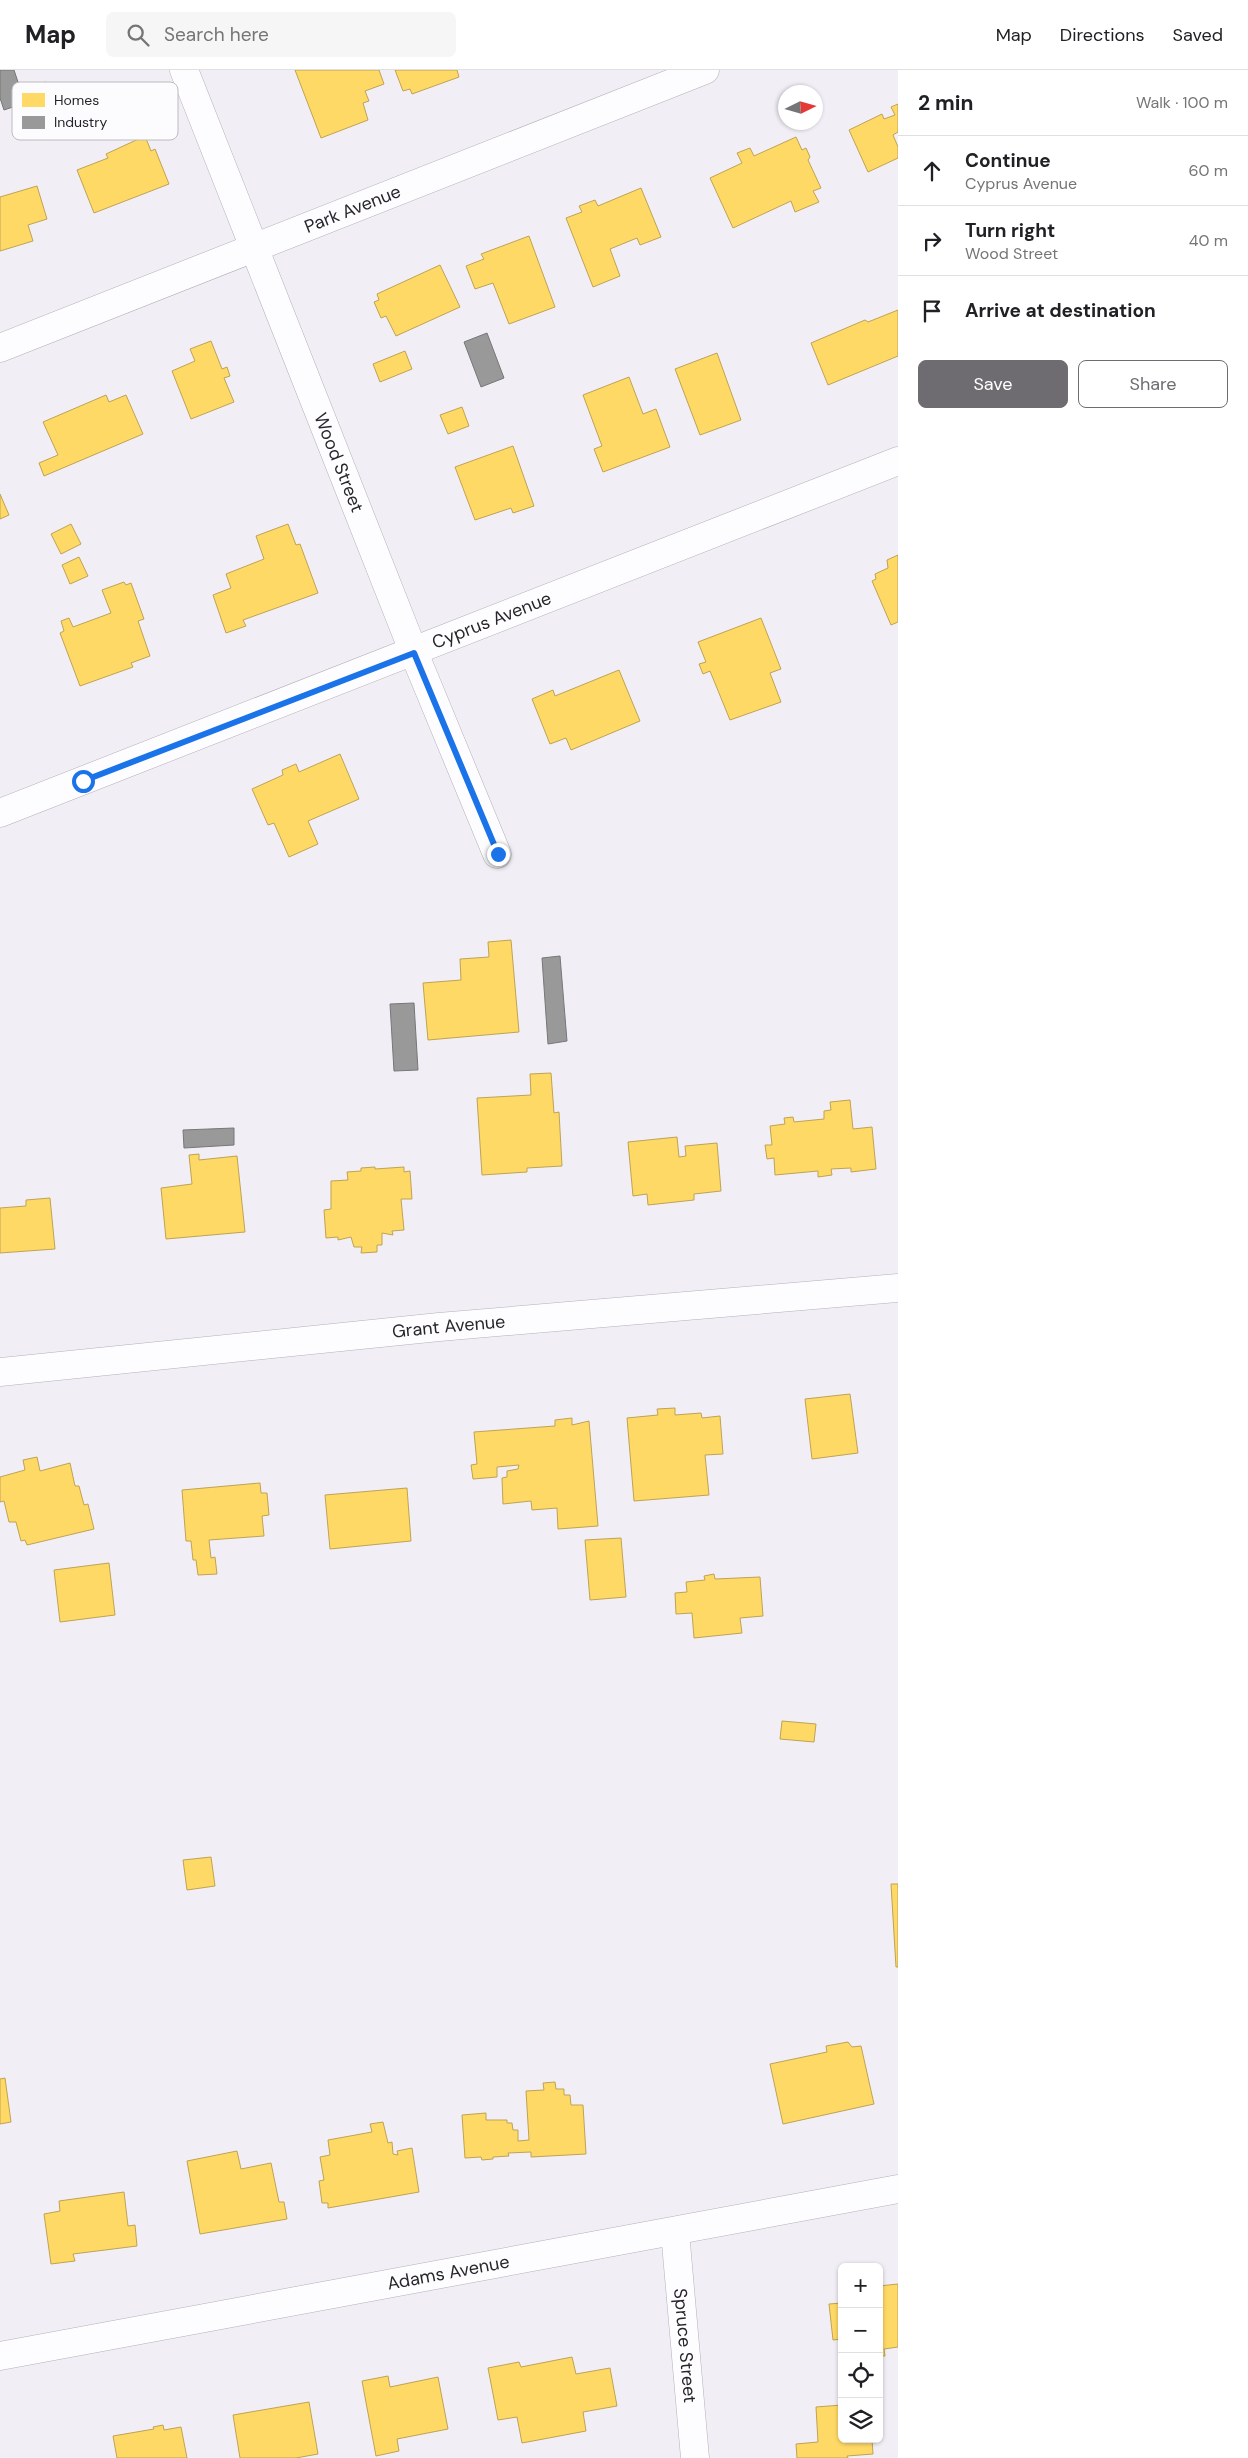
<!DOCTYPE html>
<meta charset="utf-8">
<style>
:root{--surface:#fff;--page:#f6f6f6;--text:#202124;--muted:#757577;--line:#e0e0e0;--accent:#6e6b71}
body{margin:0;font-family:"DM Sans",sans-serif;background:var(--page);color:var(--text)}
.controls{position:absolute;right:15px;bottom:15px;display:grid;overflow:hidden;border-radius:8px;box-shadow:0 1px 4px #0004}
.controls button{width:45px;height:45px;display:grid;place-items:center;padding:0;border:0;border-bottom:1px solid var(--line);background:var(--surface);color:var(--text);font:25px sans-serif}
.compass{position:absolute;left:778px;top:15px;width:45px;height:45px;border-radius:50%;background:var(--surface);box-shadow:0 1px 4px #0004;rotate:85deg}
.stop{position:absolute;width:15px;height:15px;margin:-11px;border:4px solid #1a73e8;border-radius:50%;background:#fff}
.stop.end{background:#1a73e8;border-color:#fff;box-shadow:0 1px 5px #0008}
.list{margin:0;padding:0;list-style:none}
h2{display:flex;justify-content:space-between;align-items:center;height:65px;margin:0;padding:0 20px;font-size:21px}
h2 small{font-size:16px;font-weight:400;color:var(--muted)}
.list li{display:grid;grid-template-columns:32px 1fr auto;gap:15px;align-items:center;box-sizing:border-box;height:70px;padding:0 20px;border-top:1px solid var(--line)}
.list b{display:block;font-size:19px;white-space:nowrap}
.list p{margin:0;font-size:16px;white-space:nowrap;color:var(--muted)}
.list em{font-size:16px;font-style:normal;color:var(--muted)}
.actions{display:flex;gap:10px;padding:15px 20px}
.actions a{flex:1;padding:11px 0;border:1px solid var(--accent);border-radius:8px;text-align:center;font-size:18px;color:var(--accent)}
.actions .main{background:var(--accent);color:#fff}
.icon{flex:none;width:28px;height:28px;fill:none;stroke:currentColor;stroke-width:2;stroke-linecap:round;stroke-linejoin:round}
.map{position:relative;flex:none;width:898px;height:2388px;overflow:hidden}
header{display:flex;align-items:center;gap:30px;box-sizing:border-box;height:70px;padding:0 25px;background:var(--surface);border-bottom:1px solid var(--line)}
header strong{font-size:24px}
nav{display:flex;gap:28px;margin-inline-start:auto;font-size:18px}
.search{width:350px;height:45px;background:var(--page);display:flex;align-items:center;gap:12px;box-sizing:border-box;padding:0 18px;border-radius:8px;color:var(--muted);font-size:19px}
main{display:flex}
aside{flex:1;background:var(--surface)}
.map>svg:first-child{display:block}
.homes{fill:#ffd966;stroke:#bea354}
.industry{fill:#999;stroke:#777678}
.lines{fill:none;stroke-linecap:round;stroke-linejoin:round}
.minor-casing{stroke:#b4b1b7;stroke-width:29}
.minor{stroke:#fdfcfe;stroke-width:28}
.route{stroke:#1a73e8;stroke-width:6}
.labels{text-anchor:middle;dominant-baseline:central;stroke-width:5;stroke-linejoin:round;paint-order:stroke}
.street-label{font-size:18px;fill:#27252a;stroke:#fcfbfe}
.key{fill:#fcfbfe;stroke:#bcbbbe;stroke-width:1}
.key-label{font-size:14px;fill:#27252a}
</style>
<header>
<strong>Map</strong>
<div class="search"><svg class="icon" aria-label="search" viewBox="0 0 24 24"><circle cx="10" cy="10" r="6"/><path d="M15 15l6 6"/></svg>Search here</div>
<nav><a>Map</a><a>Directions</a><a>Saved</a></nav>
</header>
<main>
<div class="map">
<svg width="898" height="2388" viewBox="0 0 898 2388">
<rect width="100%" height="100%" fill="#f2eef6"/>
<!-- homes -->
<g class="homes">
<path d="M295,0h84l5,14 -19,7 4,10 -6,2 5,17 -47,18z"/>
<path d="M395,0h62l2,7 -47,17 -2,-5 -7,2z"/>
<path d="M46,12l5,16 -21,7 -6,-16z"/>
<path d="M898,34v28l-5,3 5,12v11l-30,14 -19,-42 33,-16 2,5 11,-4 -4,-8z"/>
<path d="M145,66l6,15 4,-2 14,35 -75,29 -17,-43 31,-12 -2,-4z"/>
<path d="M796,67l6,13 4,-2 4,9 -2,3 13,28 -8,3 6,11 -24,10 -4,-11 -58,27 -23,-50 32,-15 -5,-10 13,-5 4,8z"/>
<path d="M37,116l10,33 -19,6 5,16 -33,10v-54z"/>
<path d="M641,118l20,49 -21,8 -3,-7 -27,11 10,27 -27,11 -27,-69 16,-6 -3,-6 16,-6 3,6z"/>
<path d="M529,166l26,71 -46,17 -16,-41 -18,6 -9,-23 18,-7 -3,-5z"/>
<path d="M440,195l20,42 -64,29 -10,-20 -5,2 -7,-16 5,-2 -2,-6z"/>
<path d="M898,240v46l-70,29 -17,-42 54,-23 3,2z"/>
<path d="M211,271l11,28 5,-2 3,9 -6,2 10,24 -43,17 -19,-48 23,-10 -5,-12z"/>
<path d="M405,281l7,18 -32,13 -7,-18z"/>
<path d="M717,283l24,67 -41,15 -25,-66z"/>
<path d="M629,307l14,37 13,-5 14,38 -67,25 -9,-23 8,-3 -19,-51z"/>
<path d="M106,325l3,7 17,-7 17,39 -99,42 -5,-13 19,-8 -15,-33z"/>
<path d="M462,337l7,19 -21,8 -8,-19z"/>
<path d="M513,376l21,60 -21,7 -2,-5 -36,12 -20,-53z"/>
<path d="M0,424l9,21 -9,4z"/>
<path d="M71,454l10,20 -20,10 -10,-20z"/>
<path d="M288,454l8,21 4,-1 18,49 -75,27 3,6 -20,7 -13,-38 18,-7 -5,-14 38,-15 -8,-23z"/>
<path d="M898,485v67l-7,3 -19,-44 4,-2 -1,-5 13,-6 -1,-8z"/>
<path d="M79,487l9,19 -18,8 -8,-19z"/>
<path d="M124,512l2,3 5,-2 13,36 -6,2 12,35 -19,7 2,4 -53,19 -20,-53 4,-2 -3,-10 8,-3 4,9 38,-14 -9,-23z"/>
<path d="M761,548l20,51 -11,4 11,29 -51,18 -20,-49 -7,3 -4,-10 7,-2 -8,-20z"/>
<path d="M619,600l21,51 -69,29 -5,-12 -16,6 -18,-45 21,-9 2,6z"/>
<path d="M340,684l19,45 -51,22 10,23 -29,13 -15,-34 -6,2 -16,-36 31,-14 -1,-5 14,-6 3,8z"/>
<path d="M511,870l8,92 -91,8 -5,-57 38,-3 -1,-21 29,-2 -1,-15z"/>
<path d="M551,1003l3,40 5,-1 3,54 -35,2v4l-45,3 -5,-77 54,-3 -1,-21z"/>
<path d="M850,1030l3,29 19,-2 4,42 -25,3v-4l-20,1 1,6 -14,2v-6l-43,4 -1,-17 -7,1 -2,-14h7l-2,-19 15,-2 -1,-6 9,-1 1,5 30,-3v-8l7,-1 -1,-8z"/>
<path d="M677,1067l2,20 7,-1 -1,-10 32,-3 4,48 -27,3v6l-46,5 -1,-11 -14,2 -5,-54z"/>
<path d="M199,1084v6l38,-4 8,76 -79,7 -5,-51 31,-4 -3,-29z"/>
<path d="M375,1097v2l29,-2v5l6,-1 2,28h-11l3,31 -12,1 1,4 -11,-2v12h-5v7l-16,1 1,-6h-8l-3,-10 -13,3v-3l-12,1 -2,-28 7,-1v-28l17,-1 -1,-8 14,-1v-3z"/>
<path d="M50,1128l5,51 -55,4v-45l26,-2v-6z"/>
<path d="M850,1324l8,59 -46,6 -7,-60z"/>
<path d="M675,1338v7l26,-2 1,5 18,-2 3,38 -18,1 4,40 -75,6 -7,-83 31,-3 -1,-6z"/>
<path d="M572,1348v7l17,-4 9,105 -40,3 -1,-21 -25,2 -1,-9 -28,3 -1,-26 5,-1v-6l11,-2 1,-4 -22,2v10l-24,2 -2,-14 6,-1 -3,-32 81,-6v-6z"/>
<path d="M37,1387l3,14 30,-8 5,23h4l5,19 4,-1 6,25 -67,16 -2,-5 -4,1 -5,-19h-7l-5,-21 -4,1v-25l25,-7 -2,-10z"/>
<path d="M260,1413l1,10h6l2,22 -7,1 2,20 -55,4 2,18 4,-1 2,17 -19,1 -2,-15h-3l-2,-19h-5l-4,-51z"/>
<path d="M407,1418l4,53 -81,8 -5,-54z"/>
<path d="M621,1468l5,59 -36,3 -5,-60z"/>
<path d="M109,1493l6,52 -55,7 -6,-52z"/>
<path d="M714,1504l1,5 45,-2 3,39 -23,2 2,15 -48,5 -2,-25 -16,1 -1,-21 12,-1 -1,-10 19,-2 -1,-4z"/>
<path d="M782,1651l34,3 -2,18 -34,-3z"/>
<path d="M211,1787l4,29 -28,4 -4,-30z"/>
<path d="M891,1814h7v83h-2z"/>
<path d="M848,1972l4,5 9,-1 13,58 -91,20 -13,-60 57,-12 -1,-6z"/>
<path d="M5,2008l6,44 -11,2v-45z"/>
<path d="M555,2012l1,7h8v6h6l1,10h12l3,49 -55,3v-5l-23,1 1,3 -16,1v2l-11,1 -1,-3 -16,1 -3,-43 24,-2v7h21v3h5l1,7h5v11l11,-1 -3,-49 18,-1 -1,-7z"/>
<path d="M383,2052l5,21 4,-1 1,12 5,1 -1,-4 15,-3 7,44 -91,16v-5h-6l-3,-22 5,-1 -4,-23 10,-2 -2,-15 44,-8 -2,-8z"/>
<path d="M237,2081l4,18 30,-6 8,39h5l3,17 -87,15 -13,-73z"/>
<path d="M124,2122l4,34 7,-1 2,21 -64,8 2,7 -24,3 -7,-50 16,-3 -1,-10z"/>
<path d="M898,2214v63l-14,2 1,7h-6v-70z"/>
<path d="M842,2233v36l-9,1 -4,-36z"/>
<path d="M572,2287l4,17 34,-6 7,38 -34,6 3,19 -64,12 -5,-26 -19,3 -10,-52 31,-6 2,5z"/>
<path d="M388,2306l2,11 48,-10 10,52 -51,10 2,12 -23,5 -14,-75z"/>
<path d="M309,2332l9,52 -22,4h-56l-7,-43z"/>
<path d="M842,2335v34h30l1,15 -26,2 1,2h-51l-1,-14 22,-2 -2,-35z"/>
<path d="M163,2355l1,5 17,-3 6,31h-70l-4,-22 41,-7 -1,-2z"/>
</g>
<!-- industry -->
<g class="industry">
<path d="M0,0h14l11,33 -21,7 -4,-12z"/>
<path d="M487,263l17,45 -23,9 -17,-45z"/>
<path d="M560,886l7,85 -19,3 -6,-86z"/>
<path d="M414,933l4,67 -24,1 -4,-67z"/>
<path d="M234,1058v17l-50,3 -1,-18z"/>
</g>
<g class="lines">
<!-- minor casing -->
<g class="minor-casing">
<g id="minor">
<path id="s1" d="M184,0l230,583 83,201"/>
<path id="s2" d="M0,278l705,-278"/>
<path id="s3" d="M0,743l898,-352"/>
<path id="s4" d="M0,1302l439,-45 459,-39"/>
<path id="s5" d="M675,2162l20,226"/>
<path id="s6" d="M0,2286l898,-167"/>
</g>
</g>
<!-- minor -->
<use href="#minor" class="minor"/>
</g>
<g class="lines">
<!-- route -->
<path class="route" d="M83,711l331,-128 84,201"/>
</g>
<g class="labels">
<!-- street labels -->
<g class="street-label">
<text stroke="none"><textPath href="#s2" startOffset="379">Park Avenue</textPath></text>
<text stroke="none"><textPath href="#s1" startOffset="422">Wood Street</textPath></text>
<text stroke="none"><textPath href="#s3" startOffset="528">Cyprus Avenue</textPath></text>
<text stroke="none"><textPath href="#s4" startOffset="451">Grant Avenue</textPath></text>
<text stroke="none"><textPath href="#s6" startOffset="456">Adams Avenue</textPath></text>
<text stroke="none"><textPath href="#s5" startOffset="114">Spruce Street</textPath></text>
</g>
</g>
<!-- legend -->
<rect x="12" y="12" width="166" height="58" rx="8" class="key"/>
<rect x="22" y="23" width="23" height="14" fill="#ffd966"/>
<rect x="22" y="46" width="23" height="13" fill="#999"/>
<g class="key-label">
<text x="54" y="35">Homes</text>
<text x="54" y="57">Industry</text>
</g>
</svg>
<div class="controls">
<button>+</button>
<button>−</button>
<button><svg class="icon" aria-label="locate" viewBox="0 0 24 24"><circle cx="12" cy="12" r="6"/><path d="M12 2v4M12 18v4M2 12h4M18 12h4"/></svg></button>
<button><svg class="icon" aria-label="layers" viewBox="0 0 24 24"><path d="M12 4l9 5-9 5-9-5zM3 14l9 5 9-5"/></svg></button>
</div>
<svg class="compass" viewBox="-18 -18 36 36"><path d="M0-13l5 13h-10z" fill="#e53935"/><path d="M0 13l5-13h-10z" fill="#757577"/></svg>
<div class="stop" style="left:83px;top:711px"></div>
<div class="stop end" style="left:498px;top:784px"></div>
</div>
<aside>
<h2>2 min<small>Walk · 100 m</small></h2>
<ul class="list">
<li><svg class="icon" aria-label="ahead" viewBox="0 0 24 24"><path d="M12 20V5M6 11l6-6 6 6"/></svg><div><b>Continue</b><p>Cyprus Avenue</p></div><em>60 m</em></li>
<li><svg class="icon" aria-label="right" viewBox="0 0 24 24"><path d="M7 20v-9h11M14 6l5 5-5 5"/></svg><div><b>Turn right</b><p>Wood Street</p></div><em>40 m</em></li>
<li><svg class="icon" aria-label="arrive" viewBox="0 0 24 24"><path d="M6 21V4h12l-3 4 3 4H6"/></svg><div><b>Arrive at destination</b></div></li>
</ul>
<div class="actions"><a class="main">Save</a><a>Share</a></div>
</aside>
</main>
